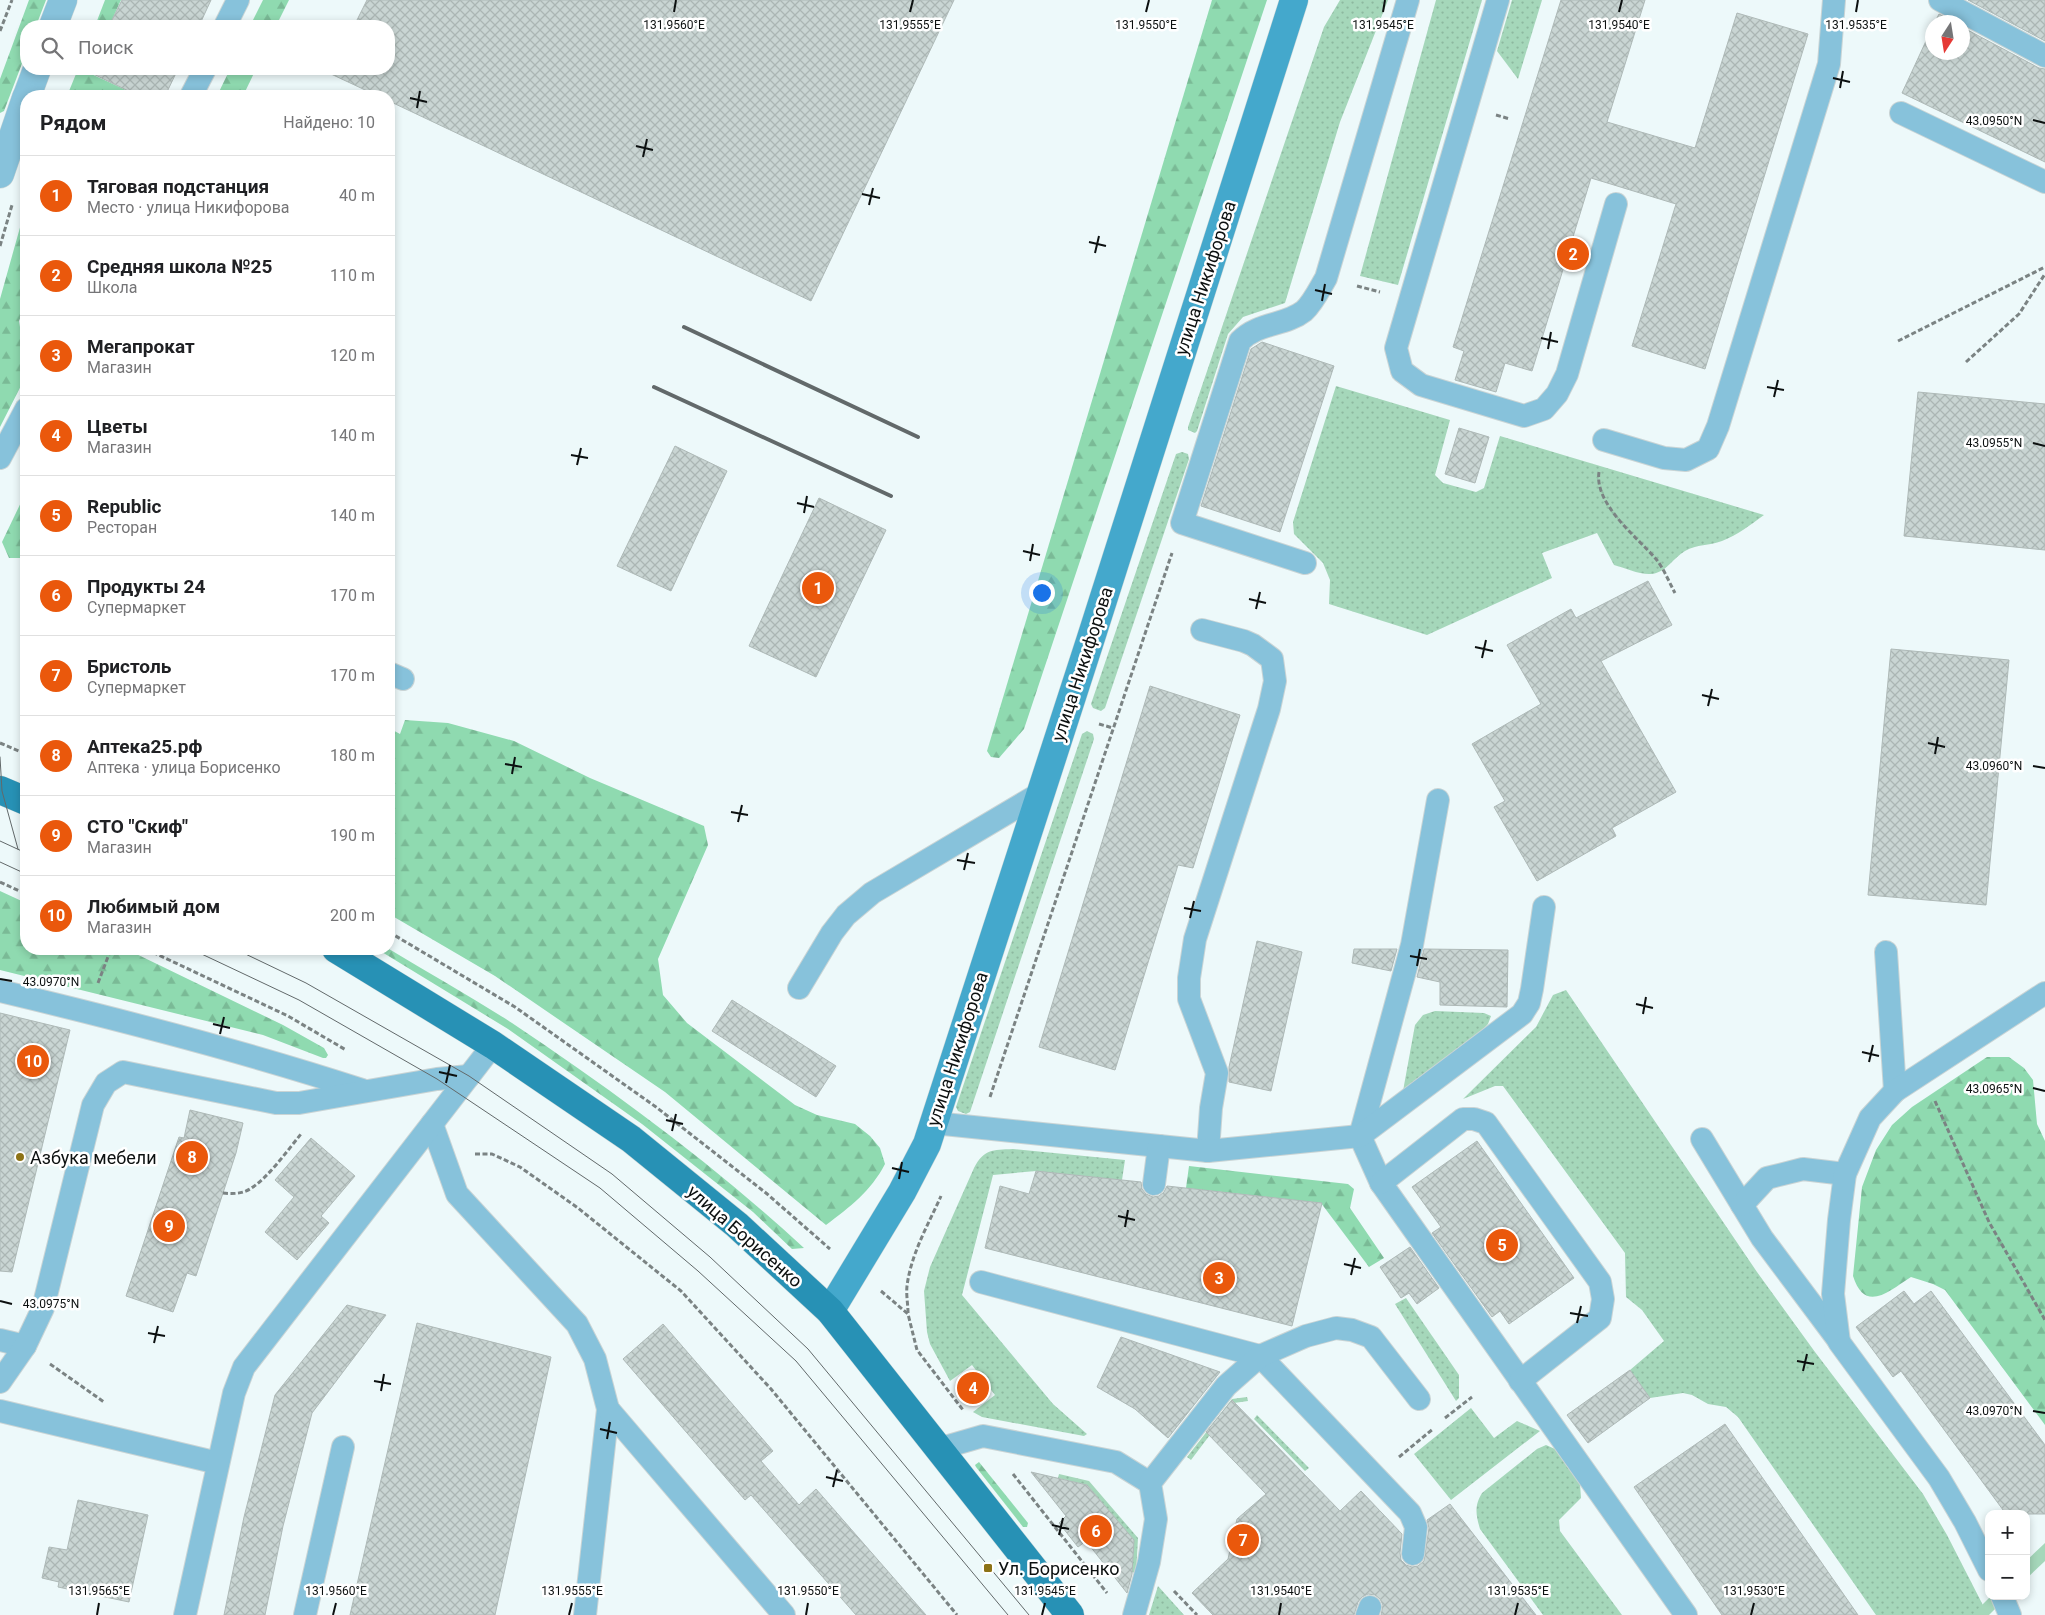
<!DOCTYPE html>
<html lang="ru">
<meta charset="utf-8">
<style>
:root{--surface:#fff;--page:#f6f6f6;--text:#202124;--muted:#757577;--line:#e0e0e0;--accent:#ea580c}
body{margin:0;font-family:Roboto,sans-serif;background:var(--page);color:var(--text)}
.controls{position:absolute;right:15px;bottom:15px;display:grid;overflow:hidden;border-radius:10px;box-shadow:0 2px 8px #0003}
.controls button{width:45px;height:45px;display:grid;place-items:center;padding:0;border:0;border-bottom:1px solid var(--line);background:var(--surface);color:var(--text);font:25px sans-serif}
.compass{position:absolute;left:1925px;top:15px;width:45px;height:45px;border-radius:50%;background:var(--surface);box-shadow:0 2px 8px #0003;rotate:192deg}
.you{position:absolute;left:1041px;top:592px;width:18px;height:18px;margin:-12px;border:4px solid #fff;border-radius:50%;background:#1a73e8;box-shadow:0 0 0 8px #1a73e833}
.badge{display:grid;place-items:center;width:32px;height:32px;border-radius:50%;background:var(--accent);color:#fff;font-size:16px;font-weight:700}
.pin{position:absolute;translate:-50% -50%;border:2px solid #fff;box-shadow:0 1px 5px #0006}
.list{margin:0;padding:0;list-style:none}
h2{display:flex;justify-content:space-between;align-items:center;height:65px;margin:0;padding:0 20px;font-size:21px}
h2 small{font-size:16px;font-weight:400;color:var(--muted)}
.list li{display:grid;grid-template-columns:32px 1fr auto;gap:15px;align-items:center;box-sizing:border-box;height:80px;padding:0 20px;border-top:1px solid var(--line)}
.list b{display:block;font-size:19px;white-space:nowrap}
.list p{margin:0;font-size:16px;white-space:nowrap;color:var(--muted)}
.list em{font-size:16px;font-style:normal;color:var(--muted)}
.icon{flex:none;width:28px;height:28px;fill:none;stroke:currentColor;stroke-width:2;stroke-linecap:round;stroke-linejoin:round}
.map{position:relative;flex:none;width:2045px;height:1615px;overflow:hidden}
.search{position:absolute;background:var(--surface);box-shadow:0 2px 8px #0003;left:20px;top:20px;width:375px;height:55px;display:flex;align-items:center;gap:12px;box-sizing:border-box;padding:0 18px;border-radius:20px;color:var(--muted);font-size:19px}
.panel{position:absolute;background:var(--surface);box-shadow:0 2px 8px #0003;left:20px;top:90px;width:375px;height:865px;border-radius:20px}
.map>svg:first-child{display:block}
.grass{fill:url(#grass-dots)}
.forest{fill:url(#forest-firs)}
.green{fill:#a5d7ba}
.building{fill:url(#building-cross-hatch);stroke:#aeb9b7}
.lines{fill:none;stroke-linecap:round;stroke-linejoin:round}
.service-casing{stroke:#c9d4d5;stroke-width:24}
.tertiary-casing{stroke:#c9d4d5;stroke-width:29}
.secondary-casing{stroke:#c9d4d5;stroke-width:29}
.primary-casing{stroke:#c9d4d5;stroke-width:29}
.path{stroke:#7b8383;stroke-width:3;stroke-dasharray:5 2.5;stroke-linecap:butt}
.service{stroke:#87c2db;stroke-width:22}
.tertiary{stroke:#87c2db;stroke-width:28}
.secondary{stroke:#44a8cc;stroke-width:28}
.primary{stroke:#2791b5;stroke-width:28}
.tram{stroke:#62696a;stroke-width:1}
.rail{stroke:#62696a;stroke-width:4}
.ticks{fill:none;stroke:#0c1010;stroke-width:2}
.poi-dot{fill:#8d7317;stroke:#fff;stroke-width:2}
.labels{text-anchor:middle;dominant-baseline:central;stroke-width:5;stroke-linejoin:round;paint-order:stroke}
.street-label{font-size:18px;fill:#0c1010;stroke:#fff}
.poi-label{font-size:18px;fill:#0c1010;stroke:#fff;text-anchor:start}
.ticks-label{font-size:12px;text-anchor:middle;fill:#0c1010;stroke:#fff;stroke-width:5;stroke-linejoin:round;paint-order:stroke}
</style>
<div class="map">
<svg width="2045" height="1615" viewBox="0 0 2045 1615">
<defs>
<pattern id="grass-dots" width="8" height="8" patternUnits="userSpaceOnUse" patternTransform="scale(1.25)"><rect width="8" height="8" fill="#a5d7ba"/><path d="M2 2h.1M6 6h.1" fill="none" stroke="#8db89f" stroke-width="1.8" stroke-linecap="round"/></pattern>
<pattern id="forest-firs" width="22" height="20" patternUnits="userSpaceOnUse" patternTransform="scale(1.25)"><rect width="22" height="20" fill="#8fdab0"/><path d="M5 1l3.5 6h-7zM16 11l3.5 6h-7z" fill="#7aba96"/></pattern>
<pattern id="building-cross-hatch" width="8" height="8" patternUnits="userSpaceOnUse" patternTransform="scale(1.25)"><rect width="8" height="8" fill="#c9d5d3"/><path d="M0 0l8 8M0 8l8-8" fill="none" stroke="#abb6b4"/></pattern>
</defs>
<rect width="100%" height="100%" fill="#edf9fa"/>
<!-- grass -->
<g class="grass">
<path d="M1340,0h48l-48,122 -55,181 -42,14 -15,17 -31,97 -2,2 -7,-3v-3l136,-400z"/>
<path d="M1436,0h46l-84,285 -38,-9z"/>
<path d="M1512,0h30l-24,79 -21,-28z"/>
<path d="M1336,386l114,34 -15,55 8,8 33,9 8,-4 16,-52 264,79c-14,10 -26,20 -42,26 -13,5 -25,3 -37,10 -12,7 -19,22 -34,23 -11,1 -26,-6 -37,-9l-17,-32 -55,20 10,25 -125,57 -98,-31 1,-24 -7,-17 -29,-29 -1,-12z"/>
<path d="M1182,452l6,2 1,5 -84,249 -4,3 -8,-3 -2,-4 85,-250z"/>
<path d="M1087,731l6,3 1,5 -124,373 -4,2 -8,-3 -2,-4 126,-373z"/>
<path d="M1566,990l191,282 58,80 108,142 24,41 41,80h-112l-138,-198 -12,-10 -18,-3 -16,-9 -9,-2 -33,5 -20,-28 34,-29 -22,-31 -16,-13 -1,-44 -122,-167h-8l-32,13 73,-72 17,-32z"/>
<path d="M1435,1011l49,2 7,3 -3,8 -68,75 -19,3 14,-77 8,-10z"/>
<path d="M1013,1149l112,11 -3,20 -86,-9 -43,4 -31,120 91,109 34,30 -3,2 -102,-19 -9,-5 22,-17 -23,-30 -22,16 -20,-37 -3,-12 -3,-41 6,-24 44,-99c10,-19 18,-18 39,-19z"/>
<path d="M1406,1298l53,77v23l-3,3 -61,-97z"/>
<path d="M1247,1397l1,4 -14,2 -43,57 -4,-3 45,-58z"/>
<path d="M1471,1408l23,30 23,-17 23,10 -89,69 -37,-46z"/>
<path d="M1257,1415l52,53 -4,3 -51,-52z"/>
<path d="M1546,1445l9,4 25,35 1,14 -22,22 1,11 62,84h-79l-63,-86c-4,-14 -6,-23 2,-36l55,-44z"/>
<path d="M1059,1474l30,7 49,57 -2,35 -4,-1 2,-32 -47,-55 -29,-7z"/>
<path d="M1158,1586l26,29h-35z"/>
</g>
<!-- forest -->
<g class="forest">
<path d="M29,0h17l-10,26h-10v27l-22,58 -4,2v-34z"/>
<path d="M105,0h16l-10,22 -9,4h-7z"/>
<path d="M263,0h26l-13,26h-26z"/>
<path d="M1212,0h55l-243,729 -25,29 -8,-1 -4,-6z"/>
<path d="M78,69h10l-1,3 52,24h-72z"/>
<path d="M230,69h26l-13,27h-26z"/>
<path d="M26,206v98l-7,17 1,6 6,3v46l-26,51v-128z"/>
<path d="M26,492v63l-2,3h-15l-7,-16z"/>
<path d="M405,720l43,3 66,18 76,37 114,48 4,19 -50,114 5,36 24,28 108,82 22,10 38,9 15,12 10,12 5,16c-14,27 -35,43 -59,61l-161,-133 -170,-116 -106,-62v-186l11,6z"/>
<path d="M0,891l26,12v46h100l157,76 41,23 4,7 -2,3h-3l-60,-23 -263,-65z"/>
<path d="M377,949h12c41,25 83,48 123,74 102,68 202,142 292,225l-12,1 -39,-37 -111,-88 -134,-95z"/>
<path d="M1987,1057h22l15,11 9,12 4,44 8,17v284l-100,-135 -12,-6 -22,-7c-22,14 -46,37 -58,-1l9,-89 14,-37 16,-25 20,-18z"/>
<path d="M1189,1166l159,18 6,5 -4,19 34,50 -15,9 -48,-64 -135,-15z"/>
<path d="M979,1462l49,61 -1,4h-4l-47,-60 -1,-2z"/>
</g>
<!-- green -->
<g class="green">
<path d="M2045,1543v18l-19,18v-18z"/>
<path d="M1991,1596h17l-19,19h-17z"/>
</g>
<!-- building -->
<g class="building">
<path d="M122,0h89l-12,26h-90z"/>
<path d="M367,0h587l-143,301 -422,-200v-5h-11l-47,-22 3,-5h55v-43h-35z"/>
<path d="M1561,0h84l-38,122 88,26 42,-135 71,21 -103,335 -73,-23 44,-142 -85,-26 -59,193 -27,-8 -9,29 -41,-12 9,-29 -11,-4z"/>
<path d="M1968,0h77v41z"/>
<path d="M1939,14l15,8h-19z"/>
<path d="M1962,27l77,41 6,1v93l-143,-69 30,-65v24h30z"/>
<path d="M88,69h90l-13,27h-26l-52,-25z"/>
<path d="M1262,342l72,24 -54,166 -79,-26 50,-157z"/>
<path d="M1918,392l127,12v146l-141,-14z"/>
<path d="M1459,428l30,9 -14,46 -30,-9z"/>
<path d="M675,446l52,25 -56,120 -54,-25z"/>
<path d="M819,498l67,32 -70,147 -67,-31z"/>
<path d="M1648,581l24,44 -71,36 75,131 -64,36 4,8 -79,45 -43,-74 11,-6 -33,-57 69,-40 -34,-59 64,-36 5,9z"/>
<path d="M1891,649l118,11 -23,245 -118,-10z"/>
<path d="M1150,686l90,29 -47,153 -15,-3 -63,205 -76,-23z"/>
<path d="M1257,941l45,11 -31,139 -42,-9v-15z"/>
<path d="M1354,949h43l-6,22 -39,-8z"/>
<path d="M1424,949l84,1 -1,57 -67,-2v-23l-23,-5z"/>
<path d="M732,1000l104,66 -20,31 -104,-66z"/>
<path d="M0,1013l70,17 -58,242 -12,-1z"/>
<path d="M190,1110l53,13 -7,30 -40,123 -9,-3 -14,39 -47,-16 53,-159 5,1z"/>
<path d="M311,1138l44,38 -34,40 8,7 -32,37 -32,-28 29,-35 -19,-17z"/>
<path d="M1477,1141l97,137 -65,46 -9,-13 -8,6 -60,-84 9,-6 -29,-40z"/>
<path d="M1036,1171l105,11 1,7 4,5 7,3 6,-1 5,-4 3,-6 155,17 -30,123 -307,-78 15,-62 29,8z"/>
<path d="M1410,1247l29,41 -22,16 -8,-11 -8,5 -21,-31z"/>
<path d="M1904,1291l10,13 17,-13 114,154v69h-39l-105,-143 -8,6 -37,-50z"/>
<path d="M347,1305l39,10 -74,98 -29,113 -18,89h-41l20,-98 31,-122z"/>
<path d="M417,1323l134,34 -56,258h-145z"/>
<path d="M663,1324l110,127 -12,10 38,44 17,-16 110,126h-70l-105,-120 -6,5 -122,-141z"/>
<path d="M1121,1337l99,35 -52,66 -33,-29 -38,-22z"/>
<path d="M1630,1370l20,28 -62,45 -21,-28z"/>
<path d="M1232,1400l108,111 21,-20 41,43 -2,19 1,7 5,5 6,2 6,-1 6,-5 5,-33 -2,-8 23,-16 86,111h-155l2,-10 -3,-6 -5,-4 -7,-1 -6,3 -4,5 -4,13h-141l-21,-22 36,-34 9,-40 29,-25 -60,-62z"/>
<path d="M1725,1424l133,191h-136l-88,-128z"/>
<path d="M1031,1472l56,13 47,55 -2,34 -5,19 -41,-52 -8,6 -19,-24 7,-7z"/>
<path d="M78,1500l70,15 -19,87 -71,-15 1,-5 -17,-4 7,-31 18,3z"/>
</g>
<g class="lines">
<!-- service casing -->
<g class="service-casing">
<g id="service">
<path d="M1498,0l-102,348 6,23 19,14 103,31 20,-7 13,-15 10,-20 49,-170"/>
<path d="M1940,0l105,56"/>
<path d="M225,26l13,-26"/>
<path d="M191,96l14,-27"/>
<path d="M1901,113l144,69"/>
<path d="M1604,440l60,18 22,2 22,-11 10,-23 111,-362 5,-64"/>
<path d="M0,458l26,-49"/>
<path d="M1305,563l-123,-40 58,-182c19,-19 45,-15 64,-30 9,-8 16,-23 22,-33l82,-278"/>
<path d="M1202,630l42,11 9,4 19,14 3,22 -6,28 -74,230 -6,39v21l28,74 -6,35 -3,43"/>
<path d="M389,673l14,6"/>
<path d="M1438,800l-26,145 -52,191 21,47 305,432"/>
<path d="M1886,952l9,139"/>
<path d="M799,988l33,-55 14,-18 26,-22 167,-99"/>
<path d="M0,991c122,29 243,60 362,99"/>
<path d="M934,1123l274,28 152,-15 162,-122 7,-11 3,-14 12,-82"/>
<path d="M432,1124l25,70 120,130 18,35 13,50 -23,206"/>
<path d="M1702,1139l60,99 77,103"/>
<path d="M1381,1183l82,-64h11l12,4 114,159 3,17 -3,19 -80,63"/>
<path d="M1154,1184l5,-38"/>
<path d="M1742,1205l25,-27 36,-9 42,5"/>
<path d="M981,1282l279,74 150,157 6,14 -3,27"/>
<path d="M0,1340l25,6"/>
<path d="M0,1382l25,-36 18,-38 50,-203 13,-22 17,-11 153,31h23l138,-24 32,-3"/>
<path d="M608,1409l176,206"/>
<path d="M0,1411l218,52"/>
<path d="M938,1449l45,-13 133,26 34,21"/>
<path d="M1989,1570l-24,-48 -26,-44 -100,-136 -6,-48 6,-74 6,-46 25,-56 25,-27 150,-98"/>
<path d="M2002,1596l8,19"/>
<path d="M185,1615l49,-222 10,-26 249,-322"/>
<path d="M305,1615l38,-168"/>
<path d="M1134,1615l15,-53 7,-43 -6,-36 76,-97 34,-30 46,-20 30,-8 16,2 19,7 48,62"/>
<path d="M1367,1615l3,-8"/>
</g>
</g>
<!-- tertiary casing -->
<g class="tertiary-casing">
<g id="tertiary">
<path d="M53,26l10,-26"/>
<path d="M27,96l10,-27"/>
<path d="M0,174l26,-76"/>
</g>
</g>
<!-- secondary casing -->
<g class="secondary-casing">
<path id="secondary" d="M830,1311l72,-119 25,-48 163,-503 204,-641"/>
</g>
<!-- primary casing -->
<g class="primary-casing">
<g id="primary">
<path d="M0,790l26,11"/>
<path d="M336,949l157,96 138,94 106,86 93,86 240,304"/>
</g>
</g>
<!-- path -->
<g class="path">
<path d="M0,31l12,-31"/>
<path d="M1496,115l14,4"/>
<path d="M0,246l12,-41"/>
<path d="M1357,286l23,6"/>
<path d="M1898,341l147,-74"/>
<path d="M1966,362l53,-48 26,-40"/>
<path d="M1599,472c-5,32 38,65 57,87 8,10 13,23 19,34"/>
<path d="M1099,724l14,4"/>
<path d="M0,743l26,11"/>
<path d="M0,882l26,12"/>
<path d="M389,932l126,75 141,100 110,86 64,56"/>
<path d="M146,949l142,67 58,34"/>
<path d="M98,983l13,-34"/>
<path d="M990,1097l182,-544"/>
<path d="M1935,1101l54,121 56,98"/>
<path d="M475,1154h17l28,13 58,41 103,83 90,98 186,226"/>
<path d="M223,1193c9,1 19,1 27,-4 18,-11 37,-38 51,-55"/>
<path d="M881,1291l27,23 9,36 46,60"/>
<path d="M908,1313c0,-9 -2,-18 -1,-27 4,-32 21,-61 34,-90"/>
<path d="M50,1364l54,38"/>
<path d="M1445,1418l27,-21"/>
<path d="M1399,1457l34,-28"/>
<path d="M1013,1474l94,119"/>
<path d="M1174,1591l23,24"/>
</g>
<!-- service -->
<use href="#service" class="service"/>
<!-- tertiary -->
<use href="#tertiary" class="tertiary"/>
<!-- secondary -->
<use href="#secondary" class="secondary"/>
<!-- primary -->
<use href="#primary" class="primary"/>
<!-- tram -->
<g class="tram">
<path d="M0,757l2,34 16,58"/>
<path d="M0,841l26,12"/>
<path d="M0,862l26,12"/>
<path d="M191,949l108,51 138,79 163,109 98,83 98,90 212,254"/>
<path d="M235,949l71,34 163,93 143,98 98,83 98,92 221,266"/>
</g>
<!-- rail -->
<g class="rail">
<path d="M684,327l234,110"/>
<path d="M654,387l237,109"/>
</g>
</g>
<!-- ticks -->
<path class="ticks" d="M674,12l2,-12M910,12l3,-12M1146,12l3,-12M1383,12l2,-12M1619,12l3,-12M1856,12l2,-12M1833,78l17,4M1840,88l3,-17M410,98l17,4M417,108l3,-17M2033,120l12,3M636,146l17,4M643,157l4,-18M862,194l18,4M869,205l4,-17M1089,242l17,4M1095,253l4,-17M1315,290l17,4M1322,301l3,-17M1541,338l17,4M1548,349l3,-17M1767,387l17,3M1774,397l4,-17M2033,443l12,3M571,455l17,3M577,465l4,-17M797,503l17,4M804,513l3,-17M1023,551l17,4M1030,561l3,-17M1249,599l17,4M1256,609l4,-17M1475,647l18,4M1482,658l4,-18M1702,695l17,4M1708,706l4,-17M1928,743l17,4M1935,754l3,-17M505,764l17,3M2033,766l12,2M512,774l3,-17M731,812l17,3M738,822l4,-17M957,860l18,3M964,870l4,-17M1184,908l17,3M1190,918l4,-17M1410,956l17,3M1417,966l3,-17M0,979l12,2M1636,1004l17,4M1643,1014l3,-17M213,1024l17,4M220,1034l4,-17M1862,1052l17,4M1869,1062l4,-17M439,1072l18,4M446,1083l4,-18M2033,1088l12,3M666,1120l17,4M672,1131l4,-17M892,1168l17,4M899,1179l3,-17M1118,1216l17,4M1125,1227l3,-17M1344,1264l17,4M1351,1275l4,-17M0,1301l12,3M1570,1313l18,3M1577,1323l4,-17M148,1333l17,3M154,1343l4,-17M1797,1361l17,3M1803,1371l4,-17M374,1381l17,3M381,1391l3,-17M2033,1411l12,2M600,1429l17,4M607,1439l3,-17M826,1477l17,4M833,1487l4,-17M1052,1525l17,4M1059,1535l4,-17M97,1615l2,-12M333,1615l3,-12M569,1615l3,-12M806,1615l2,-12M1042,1615l3,-12M1279,1615l2,-12M1515,1615l3,-12M1751,1615l3,-12"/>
<!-- markers -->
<g class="poi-dot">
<circle cx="20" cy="1157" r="5"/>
<rect x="983" y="1563" width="10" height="10" rx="2.5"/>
</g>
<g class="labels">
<!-- street labels -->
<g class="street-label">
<text transform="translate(1205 278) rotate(-72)">улица Никифорова</text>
<text transform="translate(1082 664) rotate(-72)">улица Никифорова</text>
<text transform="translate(957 1049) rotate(-72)">улица Никифорова</text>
<text transform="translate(745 1236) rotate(41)">улица Борисенко</text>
</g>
<!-- poi labels -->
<g class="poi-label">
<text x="30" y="1157">Азбука мебели</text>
<text x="998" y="1568">Ул. Борисенко</text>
</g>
</g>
<g class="ticks-label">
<text x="674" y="29">131.9560°E</text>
<text x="910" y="29">131.9555°E</text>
<text x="1146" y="29">131.9550°E</text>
<text x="1383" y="29">131.9545°E</text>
<text x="1619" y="29">131.9540°E</text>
<text x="1856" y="29">131.9535°E</text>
<text x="1994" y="125">43.0950°N</text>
<text x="1994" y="447">43.0955°N</text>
<text x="1994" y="770">43.0960°N</text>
<text x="51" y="986">43.0970°N</text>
<text x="1994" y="1093">43.0965°N</text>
<text x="51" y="1308">43.0975°N</text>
<text x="1994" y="1415">43.0970°N</text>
<text x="99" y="1595">131.9565°E</text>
<text x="336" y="1595">131.9560°E</text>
<text x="572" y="1595">131.9555°E</text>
<text x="808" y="1595">131.9550°E</text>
<text x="1045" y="1595">131.9545°E</text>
<text x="1281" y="1595">131.9540°E</text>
<text x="1518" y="1595">131.9535°E</text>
<text x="1754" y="1595">131.9530°E</text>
</g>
</svg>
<div class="controls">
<button>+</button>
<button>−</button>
</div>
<svg class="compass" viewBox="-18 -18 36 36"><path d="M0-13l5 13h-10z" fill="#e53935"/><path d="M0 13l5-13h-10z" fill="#757577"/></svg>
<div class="you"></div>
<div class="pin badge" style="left:818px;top:588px">1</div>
<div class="pin badge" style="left:1573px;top:254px">2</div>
<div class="pin badge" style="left:1219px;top:1278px">3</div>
<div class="pin badge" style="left:973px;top:1388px">4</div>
<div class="pin badge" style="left:1502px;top:1245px">5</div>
<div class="pin badge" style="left:1096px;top:1531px">6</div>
<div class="pin badge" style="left:1243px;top:1540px">7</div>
<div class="pin badge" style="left:192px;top:1157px">8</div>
<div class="pin badge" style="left:169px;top:1226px">9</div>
<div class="pin badge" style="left:33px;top:1061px">10</div>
<div class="search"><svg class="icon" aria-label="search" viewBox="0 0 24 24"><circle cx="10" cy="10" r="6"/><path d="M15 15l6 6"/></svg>Поиск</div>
<section class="panel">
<h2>Рядом<small>Найдено: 10</small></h2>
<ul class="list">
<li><span class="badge">1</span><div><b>Тяговая подстанция</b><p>Место · улица Никифорова</p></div><em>40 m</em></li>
<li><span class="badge">2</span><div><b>Средняя школа №25</b><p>Школа</p></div><em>110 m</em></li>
<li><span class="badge">3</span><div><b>Мегапрокат</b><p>Магазин</p></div><em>120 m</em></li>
<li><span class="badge">4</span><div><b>Цветы</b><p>Магазин</p></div><em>140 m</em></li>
<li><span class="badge">5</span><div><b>Republic</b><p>Ресторан</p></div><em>140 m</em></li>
<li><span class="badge">6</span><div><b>Продукты 24</b><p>Супермаркет</p></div><em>170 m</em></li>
<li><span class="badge">7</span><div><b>Бристоль</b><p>Супермаркет</p></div><em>170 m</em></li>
<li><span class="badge">8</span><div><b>Аптека25.рф</b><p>Аптека · улица Борисенко</p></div><em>180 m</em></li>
<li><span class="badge">9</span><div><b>СТО &quot;Скиф&quot;</b><p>Магазин</p></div><em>190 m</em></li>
<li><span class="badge">10</span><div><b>Любимый дом</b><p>Магазин</p></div><em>200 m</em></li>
</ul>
</section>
</div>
